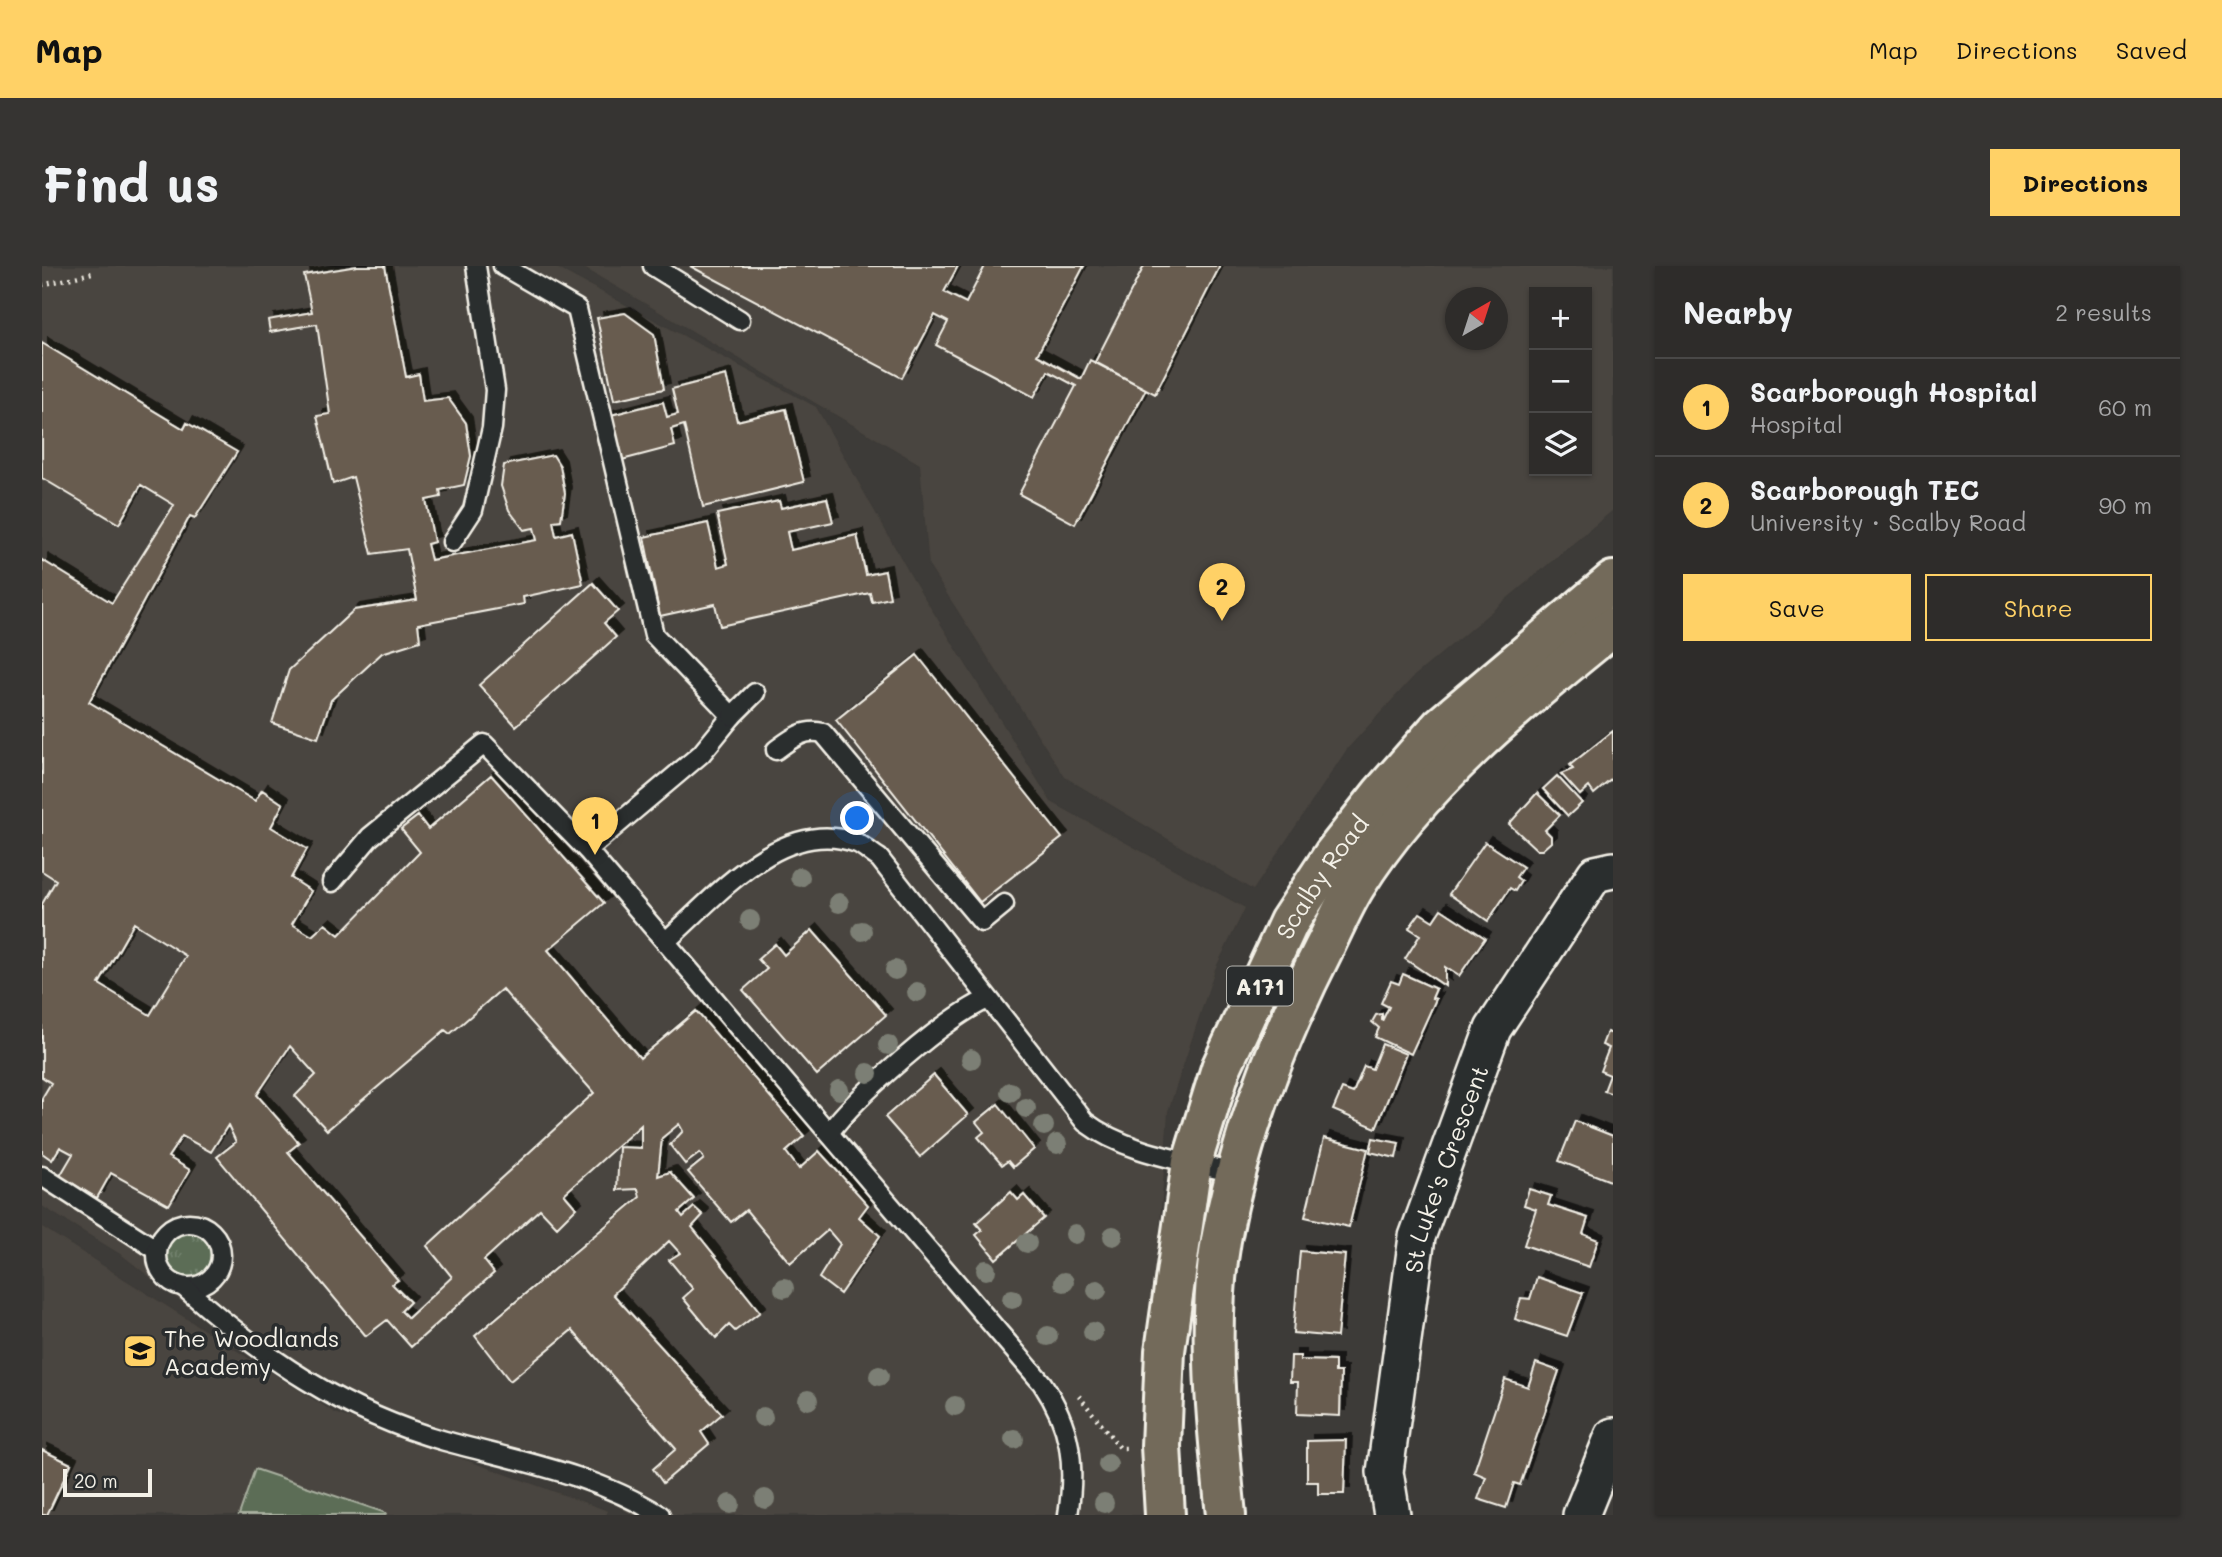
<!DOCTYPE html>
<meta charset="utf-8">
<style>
:root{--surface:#2e2c2a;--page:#363432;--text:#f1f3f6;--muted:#a7a7a8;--line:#494847;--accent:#ffd166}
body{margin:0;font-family:Mali,sans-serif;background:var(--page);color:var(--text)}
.controls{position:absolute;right:21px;top:21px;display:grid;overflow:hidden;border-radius:0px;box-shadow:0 2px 5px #0004}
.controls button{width:63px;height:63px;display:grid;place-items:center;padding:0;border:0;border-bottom:2px solid var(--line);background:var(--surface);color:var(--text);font:35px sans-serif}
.compass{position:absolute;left:1403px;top:21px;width:63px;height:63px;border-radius:50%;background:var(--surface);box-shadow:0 2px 5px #0004;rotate:39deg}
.scale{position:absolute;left:21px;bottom:18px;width:89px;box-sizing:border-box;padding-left:7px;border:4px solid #f4f1e8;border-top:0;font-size:19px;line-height:24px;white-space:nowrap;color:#f4f1e8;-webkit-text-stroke:5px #2a2d2e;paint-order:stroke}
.you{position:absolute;left:816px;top:553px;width:24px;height:24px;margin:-18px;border:5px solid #fff;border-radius:50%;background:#1a73e8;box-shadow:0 0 0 10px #1a73e833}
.badge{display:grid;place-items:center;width:46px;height:46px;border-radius:50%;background:var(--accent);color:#111;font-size:23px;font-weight:700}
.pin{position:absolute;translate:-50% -58px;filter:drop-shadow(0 2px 4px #0008)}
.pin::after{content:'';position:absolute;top:37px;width:24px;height:21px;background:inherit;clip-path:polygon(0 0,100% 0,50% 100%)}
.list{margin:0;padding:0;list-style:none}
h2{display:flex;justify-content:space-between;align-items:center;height:91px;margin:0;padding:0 28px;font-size:30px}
h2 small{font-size:23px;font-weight:400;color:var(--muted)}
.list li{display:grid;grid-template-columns:46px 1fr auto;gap:21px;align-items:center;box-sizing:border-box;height:98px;padding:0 28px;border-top:2px solid var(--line)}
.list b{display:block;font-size:26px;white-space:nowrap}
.list p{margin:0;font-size:23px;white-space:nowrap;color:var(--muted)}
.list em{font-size:23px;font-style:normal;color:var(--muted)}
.actions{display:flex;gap:14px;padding:21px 28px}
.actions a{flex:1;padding:16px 0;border:2px solid var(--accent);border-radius:0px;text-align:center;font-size:24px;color:var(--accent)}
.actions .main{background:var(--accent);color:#111}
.icon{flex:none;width:38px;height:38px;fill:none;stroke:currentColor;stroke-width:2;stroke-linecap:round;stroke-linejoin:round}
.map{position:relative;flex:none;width:1571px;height:1249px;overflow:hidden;border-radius:0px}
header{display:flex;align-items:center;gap:42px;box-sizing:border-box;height:98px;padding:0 35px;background:var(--accent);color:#111}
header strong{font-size:33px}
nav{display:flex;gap:38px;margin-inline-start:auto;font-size:24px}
.intro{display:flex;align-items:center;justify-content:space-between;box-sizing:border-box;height:168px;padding:0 42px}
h1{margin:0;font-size:49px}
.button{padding:18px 32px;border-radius:0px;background:var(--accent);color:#111;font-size:24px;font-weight:700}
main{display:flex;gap:42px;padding:0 42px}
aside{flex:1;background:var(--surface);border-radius:0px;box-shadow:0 2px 5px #0004}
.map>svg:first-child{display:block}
.built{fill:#4a453f;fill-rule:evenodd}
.grass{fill:url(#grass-tufts);stroke:#a8af9f;stroke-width:2}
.green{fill:#5b6d56;stroke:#a8af9f;stroke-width:2}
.building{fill:#685b4f;stroke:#f4f1e8;stroke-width:2;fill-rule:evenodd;filter:url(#shadow)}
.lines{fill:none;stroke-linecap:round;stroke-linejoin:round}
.service-casing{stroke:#f4f1e8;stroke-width:23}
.minor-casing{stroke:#f4f1e8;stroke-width:40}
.trunk-casing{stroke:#f4f1e8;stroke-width:44}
.path{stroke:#f4f1e8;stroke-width:4.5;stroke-dasharray:2 5;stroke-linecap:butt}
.service{stroke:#2a2d2e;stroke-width:18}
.minor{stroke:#2a2d2e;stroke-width:35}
.trunk{stroke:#736b5a;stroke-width:38}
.tree{fill:#7c7f74}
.labels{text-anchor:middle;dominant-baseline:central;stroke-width:7;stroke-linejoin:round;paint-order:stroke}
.shield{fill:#2a2d2e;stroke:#b7b6b0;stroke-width:2}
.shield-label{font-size:23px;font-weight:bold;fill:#f4f1e8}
.street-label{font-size:24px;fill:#f4f1e8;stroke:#2a2d2e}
.poi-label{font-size:24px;fill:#f4f1e8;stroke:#2a2d2e;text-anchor:start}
</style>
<header>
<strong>Map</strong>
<nav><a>Map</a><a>Directions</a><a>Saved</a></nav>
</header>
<div class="intro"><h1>Find us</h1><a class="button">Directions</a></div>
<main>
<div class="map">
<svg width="1571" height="1249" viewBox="0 0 1571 1249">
<defs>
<pattern id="grass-tufts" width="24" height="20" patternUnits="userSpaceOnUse" patternTransform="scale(1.75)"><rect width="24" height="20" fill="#5b6d56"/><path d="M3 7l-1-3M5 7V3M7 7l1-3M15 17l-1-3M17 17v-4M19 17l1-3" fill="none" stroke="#73826e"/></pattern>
<filter id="shadow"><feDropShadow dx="6" dy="-6" stdDeviation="0" flood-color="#0009"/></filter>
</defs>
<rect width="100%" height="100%" fill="#3d3b38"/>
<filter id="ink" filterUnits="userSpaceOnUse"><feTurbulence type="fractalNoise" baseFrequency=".0143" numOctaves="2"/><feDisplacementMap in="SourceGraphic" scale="14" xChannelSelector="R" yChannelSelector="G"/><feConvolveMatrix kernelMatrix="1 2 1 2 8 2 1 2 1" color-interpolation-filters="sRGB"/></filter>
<g filter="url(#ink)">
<!-- built -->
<g class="built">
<path d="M0,0h511l263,141 96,171 139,224 194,106 -30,61 -47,142 -13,186 -10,218h-512l-28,-16 -43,-17 -102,-29 -125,-45 -104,-67 -109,-86 -80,-49z"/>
<path d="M539,0h1032v244l-199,166 -67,73 -94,141 -188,-113 -136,-211 -9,-102zM1492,26h53v179h-53zM1414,32h42v42h-42z"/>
<path d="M0,961l293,186 273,98 -2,4h-564z"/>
</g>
<!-- grass -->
<circle class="grass" cx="147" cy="991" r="25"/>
<!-- green -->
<path class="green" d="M213,1203l131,44 -1,2h-146z"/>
<!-- building -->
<g class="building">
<path d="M315,0h28l21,111 13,-3 4,27 25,-3 18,25 5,33 -7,29 -24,5 1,7 -15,3 8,42 -7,2 4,16 106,-20 -3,-12 -10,2 -15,-20 -8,-24 3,-21 49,-10 7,11 5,27 -4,27 -8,1 3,15 16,-4 11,52 -60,13 1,7 -106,20 2,17 -38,12 -51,47 -13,38 -46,-15 17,-53 65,-60 63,-10 -10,-51 -35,5 -19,-77 -20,7 -16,-68 13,-2 -13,-90 -47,8 -2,-12 44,-8 -8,-37z"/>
<path d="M648,0h268l-14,26 22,11 19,-37h99l-47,89 44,24 9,-19 56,29 -71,135 -56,-30 57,-108 -28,-15 -14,26 -98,-52 12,-23 -13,-7 -33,63z"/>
<path d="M1102,0h76l-65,128 -60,-32z"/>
<path d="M583,47l29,21 10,55 -50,11 -17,-82z"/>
<path d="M0,77l142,86 3,-6 50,29 -42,66 -5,-2 -101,186 166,99 7,-11 21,14 -12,23 36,22 -16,29 20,13 -19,33 20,12 13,-12 14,11 81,-83 -19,-23 17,-13 10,13 63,-54 113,128 -56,47 92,108 56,-47 108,125 -18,16 13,17 20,-18 49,54 -9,12 21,19 -40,58 -21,-16 21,-34 -12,-14 -38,33 -44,-53 -15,12 -43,-50 16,-13 -4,-6 -15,11 -15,-19 13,-14 -4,-7 -17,14 -4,38 12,-4 24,27 -15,13 4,5 11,-10 9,8 -11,12 68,85 -25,19 -6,-6 -13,13 -33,-40 10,-9 -24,-29 11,-7 -11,-12 -56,53 109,120 -21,18 8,12 -46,39 -10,-14 23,-20 -104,-119 -62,51 -35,-45 165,-139 -2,-8 -21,1 2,-43 22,1v-23l-77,69 12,14 -19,19 -17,-18 -56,51 10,13 -83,74 -24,-27 -21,16 -149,-179 19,-15 -8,-17 -17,27 -29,-16 -14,21 22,13 -21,35 -58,-32 -14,25 -37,-22 13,-22 -13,-7 -8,13 -10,-7v-55l9,-15 -9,-6v-173l14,-24 -14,-9v-311l70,43 62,-98 -33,-20 -22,39 -77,-46zM92,657l52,33 -36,59 -51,-31zM460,723l92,104 -167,153 25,31 -44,41 -7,-7 9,-9 -18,-18 6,-4 -110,-128 11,-9 -42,-48 33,-49 26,29 -21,21 32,34 118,-100 5,4z"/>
<path d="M684,109l11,46 49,-12 18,73 -101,25 -19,-82 -13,4 4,17 -57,15 -11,-45 56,-14 4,15 11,-3 -6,-25z"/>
<path d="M785,232l6,24 -46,10 4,18 66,-15 9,40 19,-4 5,27 -18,4 -2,-9 -150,33 -5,-22 -55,12 -16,-79 64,-14 10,44 10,-3 -11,-50 62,-13 2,7z"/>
<path d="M551,317l25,28 -14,12 12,14 -100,89 -37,-41z"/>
<path d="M875,389l145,183 -82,64 -144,-182z"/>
<path d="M1571,465v47l-19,16 -5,-7 -9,8 -19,-21 12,-5 -3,-4z"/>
<path d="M1515,510l25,27 -14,13 -25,-27z"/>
<path d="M1495,527l23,22 -15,15 6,6v6l-9,8h-5l-28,-26z"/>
<path d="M1443,576l38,25 -7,10 5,4 -6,10 -5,-3 -22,33 -39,-27z"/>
<path d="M1399,643l44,29 -26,38 -14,-9v19l-40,-27 15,-24 -11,-7 11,-15 13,8z"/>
<path d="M770,664l74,85 -69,60 -74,-85 24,-21 -9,-10 17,-15 9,11z"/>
<path d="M1361,708l33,15 -4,9 4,1 -25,55 -36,-17 4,-9 -7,-6 4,-7 6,-1v7l7,-14 -8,-4 10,-22 8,3z"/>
<path d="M1565,766l6,2v60l-9,-3 6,-16 -10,-4 9,-23 -7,-3z"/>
<path d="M1340,778l24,10 -30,74 -43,-18 9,-21 11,4 11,-27 8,3z"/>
<path d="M892,809l34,40 -48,42 -35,-40z"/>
<path d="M956,838l36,45 -21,18 -5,-6 -6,4 -24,-28 6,-5 -8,-10z"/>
<path d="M1533,855l38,15v46l-54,-21z"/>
<path d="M1282,872l44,11 -19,78 -44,-10z"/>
<path d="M1331,872l26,5 -3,15 -26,-6z"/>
<path d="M1487,923l22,7 -3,9 40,13 -5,16 15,6 -9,27 -65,-22 12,-36 -12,-4z"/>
<path d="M969,926l7,8 6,-5 20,23 -48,41 -20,-24 6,-5 -6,-7z"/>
<path d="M1258,985l45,4 -8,82 -44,-4z"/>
<path d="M1495,1011l46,16 -16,43 -52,-17 6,-21 9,1z"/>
<path d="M1249,1090h9v4l35,1v11h6l-1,44 -43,-2 1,-32h-8z"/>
<path d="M1494,1097l23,8 -39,114 -6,-2 -8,25 -28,-9 8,-22 -12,-5 31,-93 23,8z"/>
<path d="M1304,1174l-2,54h-26v-12h-11v-41z"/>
<path d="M0,1184l29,14 -24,51h-5z"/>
</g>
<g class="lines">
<!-- service casing -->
<g class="service-casing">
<g id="service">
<path d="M461,0l74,43 77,326 78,81 -31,38 -114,96"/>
<path d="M611,0l87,54"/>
<path d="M410,276l21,-32 19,-82 3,-38 -19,-124"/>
<path d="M690,450l23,-23"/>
<path d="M734,484c15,-11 28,-22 47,-17l159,189 22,-18"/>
<path d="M290,616l38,-45 114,-93 103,106 455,533c29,43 34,81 26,132"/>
<path d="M624,675c49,-43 116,-126 191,-98 7,3 15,11 22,15l206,264c42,32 103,39 153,52"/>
<path d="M787,867c27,-37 117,-116 159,-134"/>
<path d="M0,910l115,74"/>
<circle cx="147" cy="989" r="32"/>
<path d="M143,1022c77,69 159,125 260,153 73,20 149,33 215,74"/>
</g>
</g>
<!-- minor casing -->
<g class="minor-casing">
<g id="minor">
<path id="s1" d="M1350,1249l-7,-43 32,-235 76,-208 102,-155 18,-4"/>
<path d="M1539,1249l32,-79"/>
</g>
</g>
<!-- trunk casing -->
<g class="trunk-casing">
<g id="trunk">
<path id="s2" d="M1123,1249l-4,-69 4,-95 27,-189 29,-94 68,-146 44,-67 49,-62 59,-67 172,-145"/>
<path d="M1184,1249c-9,-86 -20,-189 -5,-275 19,-104 56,-200 104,-294 10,-20 19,-42 31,-61 62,-100 166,-185 257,-258"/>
</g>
</g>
<!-- path -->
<g class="path">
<path d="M0,19l54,-13"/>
<path d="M1037,1130l41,52h9"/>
</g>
<!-- service -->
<use href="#service" class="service"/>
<!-- minor -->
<use href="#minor" class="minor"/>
<!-- trunk -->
<use href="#trunk" class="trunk"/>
</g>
<!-- trees -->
<g class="tree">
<circle cx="758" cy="611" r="10"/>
<circle cx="797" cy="637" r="10"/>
<circle cx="708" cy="654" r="10"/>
<circle cx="820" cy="665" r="10"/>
<circle cx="853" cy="704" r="10"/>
<circle cx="875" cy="726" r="10"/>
<circle cx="846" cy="779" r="10"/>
<circle cx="929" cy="793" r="10"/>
<circle cx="826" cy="807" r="10"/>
<circle cx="797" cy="824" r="10"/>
<circle cx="968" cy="826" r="10"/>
<circle cx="984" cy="842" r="10"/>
<circle cx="1002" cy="860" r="10"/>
<circle cx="1015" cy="878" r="10"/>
<circle cx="1033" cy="968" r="10"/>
<circle cx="1071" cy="970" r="10"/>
<circle cx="985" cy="977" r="10"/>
<circle cx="944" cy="1004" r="10"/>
<circle cx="1022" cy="1016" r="10"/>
<circle cx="742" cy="1022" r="10"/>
<circle cx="1055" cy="1024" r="10"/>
<circle cx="970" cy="1033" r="10"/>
<circle cx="1051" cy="1066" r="10"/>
<circle cx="1006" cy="1070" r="10"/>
<circle cx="837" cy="1110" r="10"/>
<circle cx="766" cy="1134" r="10"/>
<circle cx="913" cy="1140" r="10"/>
<circle cx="721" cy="1151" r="10"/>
<circle cx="972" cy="1173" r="10"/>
<circle cx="1066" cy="1198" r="10"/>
<circle cx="723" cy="1233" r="10"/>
<circle cx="1062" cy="1237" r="10"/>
<circle cx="688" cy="1238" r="10"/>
</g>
</g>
<!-- icons -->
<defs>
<g id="school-square" transform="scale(1.75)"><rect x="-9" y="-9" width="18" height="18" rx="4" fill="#ffd166" stroke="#2a2d2e"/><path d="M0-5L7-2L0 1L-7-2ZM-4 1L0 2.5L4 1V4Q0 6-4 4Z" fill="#111"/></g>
</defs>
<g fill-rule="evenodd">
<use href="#school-square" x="98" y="1085"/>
</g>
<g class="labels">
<!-- shield labels -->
<rect class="shield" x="1185" y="700.5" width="66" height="39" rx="5"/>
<g class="shield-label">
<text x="1218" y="720">A171</text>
</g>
<!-- street labels -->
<g class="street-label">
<text stroke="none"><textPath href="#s2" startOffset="670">Scalby Road</textPath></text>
<text stroke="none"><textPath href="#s1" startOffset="354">St Luke's Crescent</textPath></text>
</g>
<!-- poi labels -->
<g class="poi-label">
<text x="122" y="1071">The Woodlands<tspan x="122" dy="28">Academy</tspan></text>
</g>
</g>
</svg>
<div class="controls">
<button>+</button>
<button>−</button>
<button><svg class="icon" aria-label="layers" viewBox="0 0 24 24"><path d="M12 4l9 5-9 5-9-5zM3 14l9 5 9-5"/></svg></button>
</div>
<svg class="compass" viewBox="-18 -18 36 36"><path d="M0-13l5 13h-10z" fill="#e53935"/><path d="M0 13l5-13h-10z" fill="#a7a7a8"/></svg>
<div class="scale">20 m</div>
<div class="you"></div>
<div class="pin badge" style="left:553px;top:589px">1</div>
<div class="pin badge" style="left:1180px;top:355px">2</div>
</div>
<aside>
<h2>Nearby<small>2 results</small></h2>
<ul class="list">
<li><span class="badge">1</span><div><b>Scarborough Hospital</b><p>Hospital</p></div><em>60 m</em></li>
<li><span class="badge">2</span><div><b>Scarborough TEC</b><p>University · Scalby Road</p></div><em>90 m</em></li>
</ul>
<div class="actions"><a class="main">Save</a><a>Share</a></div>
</aside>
</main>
